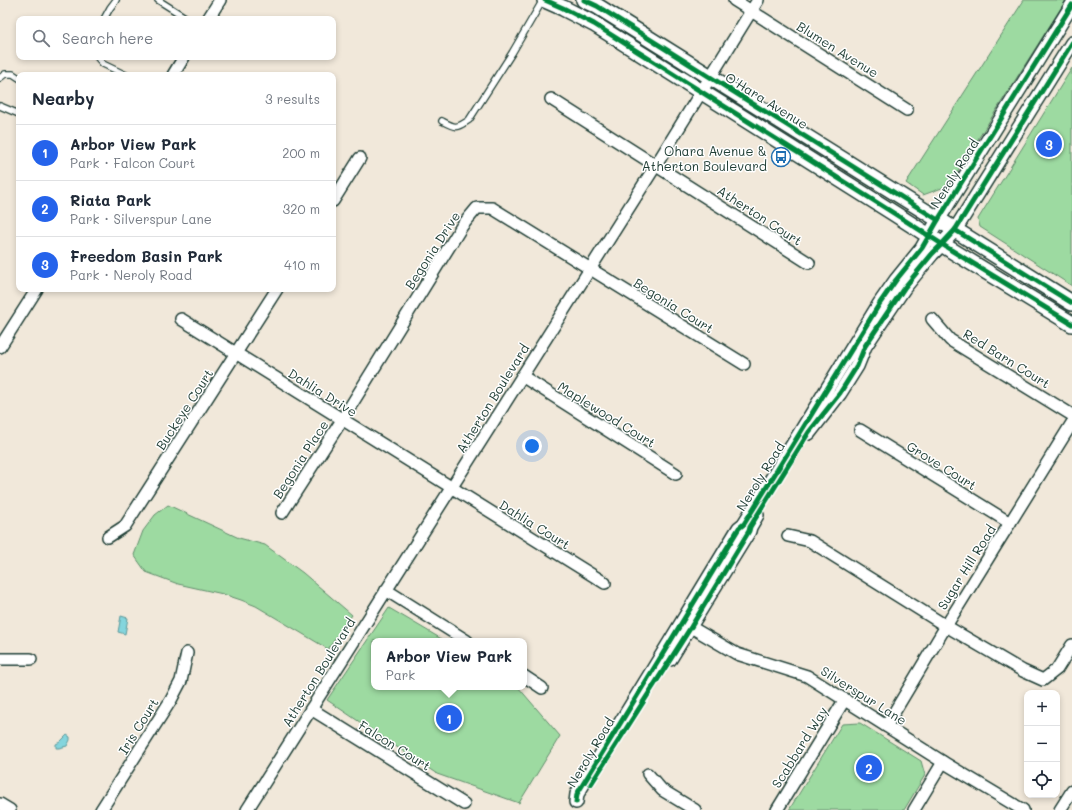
<!DOCTYPE html>
<meta charset="utf-8">
<style>
:root{--surface:#fff;--page:#f2f2f3;--text:#1f2937;--muted:#747a83;--line:#e0e1e3;--accent:#2563eb}
body{margin:0;font-family:Mali,sans-serif;background:var(--page);color:var(--text)}
.controls{position:absolute;right:12px;bottom:12px;display:grid;overflow:hidden;border-radius:8px;box-shadow:0 2px 6px #0003}
.controls button{width:36px;height:36px;display:grid;place-items:center;padding:0;border:0;border-bottom:1px solid var(--line);background:var(--surface);color:var(--text);font:20px sans-serif}
.you{position:absolute;left:532px;top:446px;width:14px;height:14px;margin:-10px;border:3px solid #fff;border-radius:50%;background:#1a73e8;box-shadow:0 0 0 6px #1a73e833}
.badge{display:grid;place-items:center;width:26px;height:26px;border-radius:50%;background:var(--accent);color:#fff;font-size:13px;font-weight:700}
.pin{position:absolute;translate:-50% -50%;border:2px solid #fff;box-shadow:0 1px 4px #0006}
.popup{position:absolute;left:371px;top:638px;width:156px;height:52px;box-sizing:border-box;display:grid;place-content:center;border-radius:8px;background:var(--surface);filter:drop-shadow(0 1px 3px #0005);font-size:13px;white-space:nowrap;color:var(--muted)}
.popup b{font-size:15px;color:var(--text)}
.popup::after{content:'';position:absolute;left:50%;top:100%;margin-left:-8px;border:8px solid transparent;border-top-color:var(--surface)}
.list{margin:0;padding:0;list-style:none}
h2{display:flex;justify-content:space-between;align-items:center;height:52px;margin:0;padding:0 16px;font-size:17px}
h2 small{font-size:13px;font-weight:400;color:var(--muted)}
.list li{display:grid;grid-template-columns:26px 1fr auto;gap:12px;align-items:center;box-sizing:border-box;height:56px;padding:0 16px;border-top:1px solid var(--line)}
.list b{display:block;font-size:15px;white-space:nowrap}
.list p{margin:0;font-size:13px;white-space:nowrap;color:var(--muted)}
.list em{font-size:13px;font-style:normal;color:var(--muted)}
.icon{flex:none;width:22px;height:22px;fill:none;stroke:currentColor;stroke-width:2;stroke-linecap:round;stroke-linejoin:round}
.map{position:relative;flex:none;width:1072px;height:810px;overflow:hidden}
.search{position:absolute;background:var(--surface);box-shadow:0 2px 6px #0003;left:16px;top:16px;width:320px;height:44px;display:flex;align-items:center;gap:10px;box-sizing:border-box;padding:0 14px;border-radius:8px;color:var(--muted);font-size:15px}
.panel{position:absolute;background:var(--surface);box-shadow:0 2px 6px #0003;left:16px;top:72px;width:320px;height:220px;border-radius:8px}
.map>svg:first-child{display:block}
.green{fill:#9ddaa1;stroke:#5e8c6a}
.water{fill:#84d5dd;stroke:#5c9899}
.lines{fill:none;stroke-linecap:round;stroke-linejoin:round}
.service-casing{stroke:#1f3d34;stroke-width:8}
.minor-casing{stroke:#1f3d34;stroke-width:14}
.tertiary-casing{stroke:#1f3d34;stroke-width:16}
.secondary-casing{stroke:#1f3d34;stroke-width:18}
.service{stroke:#fff;stroke-width:5.5}
.minor{stroke:#fff;stroke-width:11}
.tertiary{stroke:#fff;stroke-width:13}
.secondary{stroke:#fff;stroke-width:15}
.cycleway-casing{stroke:#fff;stroke-width:8}
.cycleway{stroke:#00873e;stroke-width:5}
.labels{text-anchor:middle;dominant-baseline:central;stroke-width:3;stroke-linejoin:round;paint-order:stroke}
.street-label{font-size:13px;fill:#1f3d34;stroke:#fff}
.poi-label{font-size:13px;fill:#1f3d34;stroke:#fff;text-anchor:end}
</style>
<div class="map">
<svg width="1072" height="810" viewBox="0 0 1072 810">
<rect width="100%" height="100%" fill="#f1e8da"/>
<filter id="ink" filterUnits="userSpaceOnUse"><feTurbulence type="fractalNoise" baseFrequency=".025" numOctaves="2"/><feDisplacementMap in="SourceGraphic" scale="8" xChannelSelector="R" yChannelSelector="G"/><feConvolveMatrix kernelMatrix="1 2 1 2 8 2 1 2 1" color-interpolation-filters="sRGB"/></filter>
<g filter="url(#ink)">
<!-- green -->
<g class="green">
<path d="M1024,0h42l-119,188h-5l-19,7 -17,-12z"/>
<path d="M1072,68v218l-92,-59 -2,-8z"/>
<path d="M168,505l71,33 26,7 38,28 49,42 -24,34 -72,-43 -15,-6 -18,-6 -45,-10 -32,-12 -12,-17 9,-24 12,-16z"/>
<path d="M389,608l56,33h-71v46h144l42,49 -41,67 -82,-29 -110,-74z"/>
<path d="M860,723l61,38 4,14 -21,35h-115l53,-86z"/>
</g>
<!-- water -->
<g class="water">
<path d="M121,616l7,2 -3,16 -7,-2z"/>
<path d="M67,735l3,2v3l-3,6 -8,2h-3v-4l4,-2z"/>
</g>
<g class="lines">
<!-- service casing -->
<g class="service-casing">
<g id="service">
<path d="M158,0l30,19"/>
<path d="M104,19l6,-11 6,-8"/>
<path d="M97,57l6,7 23,11"/>
<path d="M0,78l5,-4h8l6,4"/>
<path d="M0,106l19,8"/>
<path d="M442,121c13,7 14,8 27,-1l43,-67 31,-53"/>
</g>
</g>
<!-- minor casing -->
<g class="minor-casing">
<g id="minor">
<path d="M734,0l173,110"/>
<path d="M208,19l12,-19"/>
<path d="M173,75l11,-18"/>
<path d="M551,99l258,164"/>
<path d="M333,201l27,-43"/>
<path d="M181,319l424,264"/>
<path d="M932,319l18,21 122,75"/>
<path d="M0,347l37,-58"/>
<path d="M522,376l154,98"/>
<path d="M860,430l150,93"/>
<path d="M282,513l60,-93 120,-194 15,-18h15l252,156"/>
<path d="M788,536l22,5 136,85 77,45 20,9 14,-11 15,-24"/>
<path d="M108,537l17,-11 152,-237"/>
<path d="M386,590l81,51"/>
<path d="M684,623l53,31 70,22 136,86 80,48"/>
<path d="M0,659h31"/>
<path d="M524,676l18,12"/>
<path d="M311,709l153,95"/>
<path d="M886,726l60,-100 126,-203"/>
<path d="M648,774l14,16 33,20"/>
<path d="M0,804l10,6"/>
<path d="M101,810l70,-110 10,-19 6,-28"/>
<path d="M247,810l409,-645 102,-165"/>
<path d="M777,810l68,-111"/>
<path d="M914,810l29,-48"/>
<path d="M1060,810l12,-19"/>
</g>
</g>
<!-- tertiary casing -->
<g class="tertiary-casing">
<g id="tertiary">
<path d="M809,433l31,-40 17,-27 8,-20 39,-58 28,-34 10,-10 13,-14 117,-187"/>
<path d="M670,659l79,-128 1,-4 7,-12"/>
<path d="M576,802l1,-8 93,-152 69,-114 5,-4 136,-221 16,-23 26,-32 16,-28 134,-215"/>
</g>
</g>
<!-- secondary casing -->
<g class="secondary-casing">
<g id="secondary">
<path d="M545,0l18,8 31,16 301,190 56,36 121,74"/>
<path d="M584,0l13,6 475,297"/>
</g>
</g>
<!-- service -->
<use href="#service" class="service"/>
<!-- minor -->
<use href="#minor" class="minor"/>
<!-- tertiary -->
<use href="#tertiary" class="tertiary"/>
<!-- secondary -->
<use href="#secondary" class="secondary"/>
<!-- cycleway casing -->
<g class="cycleway-casing">
<g id="cycleway">
<path d="M545,0l18,8 31,16 301,190 56,36 121,74"/>
<path d="M584,0l13,6 341,214"/>
<path d="M955,230l117,73"/>
<path d="M591,784l100,-157 58,-96 1,-4 59,-95 31,-39 17,-27 8,-20 39,-58 28,-34 10,-10 13,-14 117,-187"/>
<path d="M576,802l1,-8 93,-152 69,-114 5,-4 136,-221 16,-23 26,-32 16,-28 134,-215"/>
</g>
</g>
<!-- cycleway -->
<use href="#cycleway" class="cycleway"/>
</g>
</g>
<!-- icons -->
<defs>
<g id="bus-ring" transform="scale(1)"><circle r="9.5" fill="#fff" stroke="#1f6fb2" stroke-width="1.5"/><path d="M-5-6H5V4H4V6H2V4H-2V6H-4V4H-5ZM-3.5-4V0h7V-4ZM-3.5 1.2v1.5H-2V1.2ZM2 1.2v1.5H3.5V1.2Z" fill="#1f6fb2"/></g>
</defs>
<g fill-rule="evenodd">
<use href="#bus-ring" x="781" y="157"/>
</g>
<g class="labels">
<!-- street labels -->
<g class="street-label">
<text transform="translate(838 49) rotate(32)">Blumen Avenue</text>
<text transform="translate(767 100) rotate(32)">O'Hara Avenue</text>
<text transform="translate(954 173) rotate(-58)">Neroly Road</text>
<text transform="translate(760 215) rotate(33)">Atherton Court</text>
<text transform="translate(432 250) rotate(-57)">Begonia Drive</text>
<text transform="translate(674 305) rotate(32)">Begonia Court</text>
<text transform="translate(1007 358) rotate(32)">Red Barn Court</text>
<text transform="translate(323 392) rotate(32)">Dahlia Drive</text>
<text transform="translate(492 398) rotate(-58)">Atherton Boulevard</text>
<text transform="translate(184 409) rotate(-57)">Buckeye Court</text>
<text transform="translate(607 414) rotate(32)">Maplewood Court</text>
<text transform="translate(300 459) rotate(-57)">Begonia Place</text>
<text transform="translate(942 465) rotate(32)">Grove Court</text>
<text transform="translate(760 476) rotate(-58)">Neroly Road</text>
<text transform="translate(535 524) rotate(32)">Dahlia Court</text>
<text transform="translate(966 567) rotate(-58)">Sugar Hill Road</text>
<text transform="translate(318 672) rotate(-58)">Atherton Boulevard</text>
<text transform="translate(864 695) rotate(32)">Silverspur Lane</text>
<text transform="translate(138 726) rotate(-58)">Iris Court</text>
<text transform="translate(395 745) rotate(32)">Falcon Court</text>
<text transform="translate(799 747) rotate(-58)">Scabbard Way</text>
<text transform="translate(590 752) rotate(-59)">Neroly Road</text>
</g>
<!-- poi labels -->
<g class="poi-label">
<text x="767" y="150">Ohara Avenue &amp;<tspan x="767" dy="15">Atherton Boulevard</tspan></text>
</g>
</g>
</svg>
<div class="controls">
<button>+</button>
<button>−</button>
<button><svg class="icon" aria-label="locate" viewBox="0 0 24 24"><circle cx="12" cy="12" r="6"/><path d="M12 2v4M12 18v4M2 12h4M18 12h4"/></svg></button>
</div>
<div class="you"></div>
<div class="pin badge" style="left:449px;top:718px">1</div>
<div class="popup"><b>Arbor View Park</b>Park</div>
<div class="pin badge" style="left:869px;top:768px">2</div>
<div class="pin badge" style="left:1049px;top:144px">3</div>
<div class="search"><svg class="icon" aria-label="search" viewBox="0 0 24 24"><circle cx="10" cy="10" r="6"/><path d="M15 15l6 6"/></svg>Search here</div>
<section class="panel">
<h2>Nearby<small>3 results</small></h2>
<ul class="list">
<li><span class="badge">1</span><div><b>Arbor View Park</b><p>Park · Falcon Court</p></div><em>200 m</em></li>
<li><span class="badge">2</span><div><b>Riata Park</b><p>Park · Silverspur Lane</p></div><em>320 m</em></li>
<li><span class="badge">3</span><div><b>Freedom Basin Park</b><p>Park · Neroly Road</p></div><em>410 m</em></li>
</ul>
</section>
</div>
